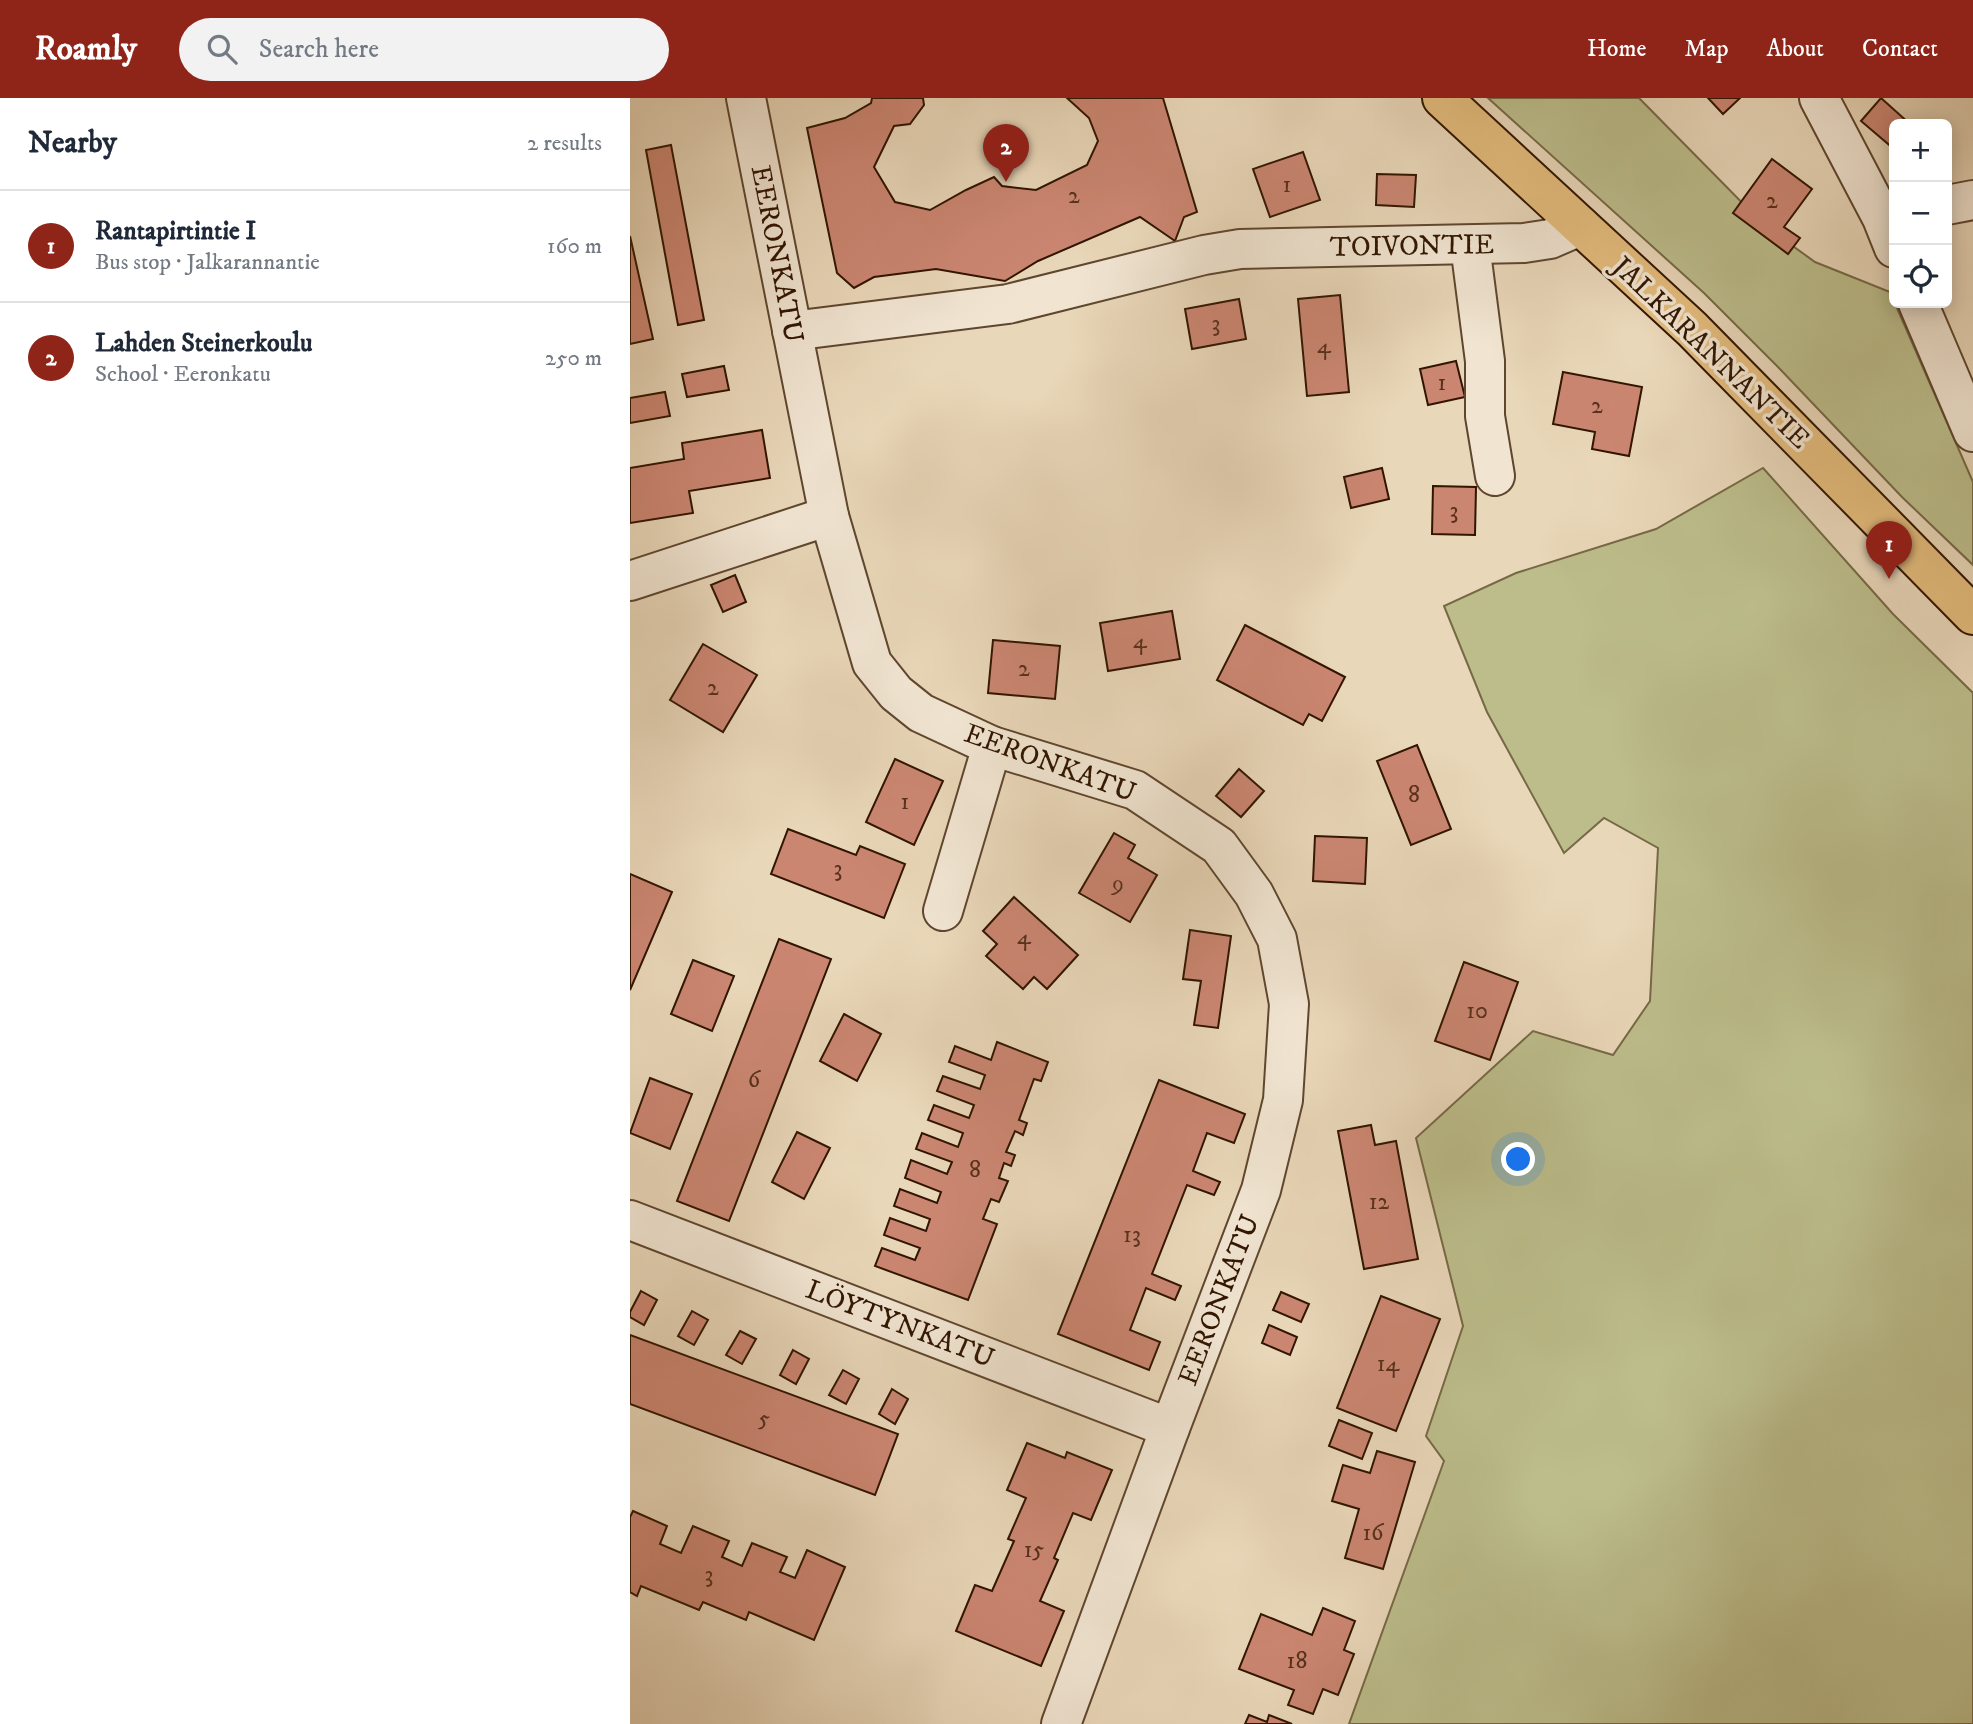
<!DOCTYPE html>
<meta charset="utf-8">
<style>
:root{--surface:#fff;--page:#f2f2f3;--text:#1f2937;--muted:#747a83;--line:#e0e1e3;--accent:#8f2418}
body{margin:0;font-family:"IM FELL DW Pica",serif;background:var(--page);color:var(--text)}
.controls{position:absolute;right:21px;top:21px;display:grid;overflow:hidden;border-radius:10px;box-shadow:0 4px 18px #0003}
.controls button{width:63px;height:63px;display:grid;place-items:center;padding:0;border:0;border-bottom:2px solid var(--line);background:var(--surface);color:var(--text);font:35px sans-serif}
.you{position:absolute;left:889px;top:1062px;width:24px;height:24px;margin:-18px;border:5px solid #fff;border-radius:50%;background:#1a73e8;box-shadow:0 0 0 10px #1a73e833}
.badge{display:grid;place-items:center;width:46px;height:46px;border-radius:50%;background:var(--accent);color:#fff;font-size:23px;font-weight:700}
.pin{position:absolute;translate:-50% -58px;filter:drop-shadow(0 2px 4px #0008)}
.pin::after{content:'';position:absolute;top:37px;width:24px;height:21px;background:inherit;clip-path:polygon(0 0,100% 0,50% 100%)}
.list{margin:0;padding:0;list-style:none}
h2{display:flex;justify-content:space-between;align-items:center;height:91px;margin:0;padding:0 28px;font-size:30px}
h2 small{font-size:23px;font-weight:400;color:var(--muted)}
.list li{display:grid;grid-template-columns:46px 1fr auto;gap:21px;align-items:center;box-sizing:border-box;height:112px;padding:0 28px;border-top:2px solid var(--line)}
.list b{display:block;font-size:26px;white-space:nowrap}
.list p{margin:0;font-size:23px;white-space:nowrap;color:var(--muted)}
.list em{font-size:23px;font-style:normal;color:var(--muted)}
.icon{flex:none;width:38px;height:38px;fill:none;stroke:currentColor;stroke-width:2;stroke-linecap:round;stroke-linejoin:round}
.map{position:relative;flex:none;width:1343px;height:1626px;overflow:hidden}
header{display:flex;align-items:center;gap:42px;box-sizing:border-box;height:98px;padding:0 35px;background:var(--accent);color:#fff}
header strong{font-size:33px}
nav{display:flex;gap:38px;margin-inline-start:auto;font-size:24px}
.search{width:490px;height:63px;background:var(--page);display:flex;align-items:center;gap:18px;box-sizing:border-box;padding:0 24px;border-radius:38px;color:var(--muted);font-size:26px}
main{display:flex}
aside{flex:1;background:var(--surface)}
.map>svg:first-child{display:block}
.green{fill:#bcbd8b;stroke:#766946;stroke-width:2}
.building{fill:#cb8672;stroke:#311500;stroke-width:2}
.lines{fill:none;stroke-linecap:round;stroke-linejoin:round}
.minor-casing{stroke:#5f462e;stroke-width:42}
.major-casing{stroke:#311500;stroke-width:42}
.minor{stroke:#f1e5d2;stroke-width:38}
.major{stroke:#e4bc7c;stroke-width:38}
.labels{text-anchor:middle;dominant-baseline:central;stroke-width:7;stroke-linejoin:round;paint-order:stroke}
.number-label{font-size:24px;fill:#58311c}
.street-label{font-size:28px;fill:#311500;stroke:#f1e5d2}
</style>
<header>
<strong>Roamly</strong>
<div class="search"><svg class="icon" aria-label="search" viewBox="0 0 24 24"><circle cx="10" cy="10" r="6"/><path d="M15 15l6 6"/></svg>Search here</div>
<nav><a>Home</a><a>Map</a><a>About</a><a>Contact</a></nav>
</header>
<main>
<aside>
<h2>Nearby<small>2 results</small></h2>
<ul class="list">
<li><span class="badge">1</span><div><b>Rantapirtintie I</b><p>Bus stop · Jalkarannantie</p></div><em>160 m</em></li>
<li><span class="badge">2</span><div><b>Lahden Steinerkoulu</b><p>School · Eeronkatu</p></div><em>250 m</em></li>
</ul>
</aside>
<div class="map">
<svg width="1343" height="1626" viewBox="0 0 1343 1626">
<rect width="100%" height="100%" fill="#e9d7b9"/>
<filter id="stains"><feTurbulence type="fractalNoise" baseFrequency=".00286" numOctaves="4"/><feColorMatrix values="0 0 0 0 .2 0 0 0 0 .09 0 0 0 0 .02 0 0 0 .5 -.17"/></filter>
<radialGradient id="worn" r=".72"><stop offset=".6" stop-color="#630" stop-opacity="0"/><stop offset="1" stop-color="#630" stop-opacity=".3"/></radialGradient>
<!-- green -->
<g class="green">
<path d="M858,0h151l126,128 50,36 75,30 83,190v83l-71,-68 -124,-130 -74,-74z"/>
<path d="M1133,370l130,146 80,79v1031h-624l95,-263 -18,-25 37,-110 -47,-188 117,-107 80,24 37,-54 8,-153 -54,-30 -40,35 -77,-141 -43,-106 72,-33 140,-44z"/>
</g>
<!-- building -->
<g class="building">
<path d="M242,0h51l1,7 -14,19 -16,2 -20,41 21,35 35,8 36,-20 28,-13 8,9 34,4 51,-25 11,-24 -9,-23 -22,-20h96l34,114 -13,5 -9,24 -35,-24 -102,44 -33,20 -69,-12 -62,8 -20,11 -17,-15 -30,-145 38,-10 26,-15z"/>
<path d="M1078,0h32l-17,16z"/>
<path d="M1251,0l29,26h-16v25l-33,-28z"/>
<path d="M41,47l33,175 -26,5 -32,-175z"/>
<path d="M673,54l17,48 -50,17 -17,-48z"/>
<path d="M1142,61l40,30 -28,38 16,11 -12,16 -55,-41z"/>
<path d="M747,76l39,1 -2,32 -38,-2z"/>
<path d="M0,138l23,103 -23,5z"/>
<path d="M710,197l9,97 -42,4 -9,-97z"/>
<path d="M609,201l7,40 -54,10 -7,-40z"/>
<path d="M826,263l9,36 -37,8 -8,-36z"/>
<path d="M94,268l5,24 -42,7 -5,-23z"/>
<path d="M933,274l79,15 -13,69 -37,-7 3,-17 -42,-8z"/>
<path d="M35,294l5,24 -40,7v-25z"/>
<path d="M132,332l8,48 -81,13 4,22 -63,10v-55l54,-9 -2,-16z"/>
<path d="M752,370l7,31 -38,9 -7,-31z"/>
<path d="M803,388l43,1 -1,48 -43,-1z"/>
<path d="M105,477l11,27 -23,10 -12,-27z"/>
<path d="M542,513l8,48 -72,12 -8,-48z"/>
<path d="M615,527l100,52 -23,44 -13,-7 -6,11 -86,-45z"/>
<path d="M363,542l67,6 -5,53 -67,-6z"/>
<path d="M73,546l54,31 -34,57 -53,-32z"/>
<path d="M787,647l34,84 -40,16 -34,-84z"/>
<path d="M265,661l48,22 -29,64 -48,-23z"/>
<path d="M609,671l25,22 -23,26 -25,-21z"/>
<path d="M158,731l68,26 4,-9 45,18 -21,54 -113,-44z"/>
<path d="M484,735l21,12 -7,13 29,17 -27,47 -51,-29z"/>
<path d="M685,738l52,2 -2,46 -52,-3z"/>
<path d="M0,776l42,18 -42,98z"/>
<path d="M384,799l64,58 -31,34 -13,-12 -11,12 -37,-33 11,-12 -14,-13z"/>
<path d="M560,832l41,6 -13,92 -24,-3 7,-44 -18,-2z"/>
<path d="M149,841l52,20 -102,262 -52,-20z"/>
<path d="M63,862l41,16 -22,55 -41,-17z"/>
<path d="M834,864l54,20 -28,78 -55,-19z"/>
<path d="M214,916l37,20 -24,47 -37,-20z"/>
<path d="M367,944l51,20 -7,19 -7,-2 -15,41 8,3 -4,12 -8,-4 -9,21 9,3 -4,11 -7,-3 -5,15 9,3 -9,21 -8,-3 -8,20 14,5 -29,76 -93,-34 7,-18 33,12 5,-12 -36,-13 6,-17 36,13 4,-12 -36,-13 6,-17 37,14 4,-11 -36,-14 6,-18 36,14 5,-12 -36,-13 6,-16 36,14 5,-14 -35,-13 6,-15 35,13 5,-13 -37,-14 6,-15 37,13 5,-14 -36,-13 6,-16 36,14z"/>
<path d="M20,980l42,16 -22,55 -40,-16z"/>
<path d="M529,982l86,34 -11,29 -27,-10 -14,38 27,11 -6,13 -27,-10 -35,89 29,12 -6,14 -29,-12 -16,42 30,12 -11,28 -91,-36z"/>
<path d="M741,1027l4,20 21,-4 22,118 -54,10 -26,-138z"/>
<path d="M167,1034l33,16 -26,51 -32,-17z"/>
<path d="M11,1193l16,9 -13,25 -14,-8v-5z"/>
<path d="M651,1194l28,12 -8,18 -28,-12z"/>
<path d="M751,1198l59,23 -44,112 -59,-23z"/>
<path d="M62,1213l16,9 -14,25 -16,-9z"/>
<path d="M639,1227l28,12 -7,18 -28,-12z"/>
<path d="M110,1233l16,8 -14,25 -16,-9z"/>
<path d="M0,1237l268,99 -23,61 -245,-91z"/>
<path d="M163,1252l16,9 -13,25 -16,-9z"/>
<path d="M213,1272l16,9 -13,25 -17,-9z"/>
<path d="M262,1291l16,10 -13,25 -16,-10z"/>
<path d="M709,1322l33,13 -10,26 -33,-13z"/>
<path d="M397,1345l38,15 2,-6 45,18 -21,50 -18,-7 -19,45 4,2 -18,41 24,10 -23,55 -85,-35 19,-46 17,6 22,-50 -6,-2 18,-41 -19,-8z"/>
<path d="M747,1353l38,11 -32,107 -38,-11 14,-49 -27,-8 11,-36 27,8z"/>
<path d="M3,1413l34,15 -7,18 21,9 12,-27 36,15 -7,16 20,9 10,-23 35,14 -7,15 15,6 12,-28 38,17 -31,73 -65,-28 -3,8 -43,-18 -4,8 -58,-24 -4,10 -7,-4v-75z"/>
<path d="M693,1510l32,13 -11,29 10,4 -16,41 -15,-6 -10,25 -25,-9 6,-15 -55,-21 22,-55 51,21z"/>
<path d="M619,1617l18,7 2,-7 23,9h-47z"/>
</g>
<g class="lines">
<!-- minor casing -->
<g class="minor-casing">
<g id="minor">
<path d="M116,0l83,418 43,147 24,30 25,20 71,33 143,44 84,56 35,48 23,45 12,65 -6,96 -22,90 -91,238 -109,296"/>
<path d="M1189,0l63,120 12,30"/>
<path d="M1317,107l26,-5"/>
<path d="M840,147l15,116v55l10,60"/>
<path d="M1288,205l55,129"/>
<path d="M162,233l216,-27 196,-49 36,-6 284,-6 26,-4 30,-13"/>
<path d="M0,483l199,-65"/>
<path d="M313,813l49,-165"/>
<path d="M0,1122l540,208"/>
</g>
</g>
<!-- major casing -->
<g class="major-casing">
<path id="major" d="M812,0l250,231 281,286"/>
</g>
<!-- minor -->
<use href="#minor" class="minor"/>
<!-- major -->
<use href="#major" class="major"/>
</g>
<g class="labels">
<!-- number labels -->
<g class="number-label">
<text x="657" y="87">1</text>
<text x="444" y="98">2</text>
<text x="1142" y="103">2</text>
<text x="586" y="226">3</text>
<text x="694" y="248">4</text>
<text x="812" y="285">1</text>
<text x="967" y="308">2</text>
<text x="824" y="413">3</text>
<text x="510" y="543">4</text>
<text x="394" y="571">2</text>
<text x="83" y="590">2</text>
<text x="784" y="697">8</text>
<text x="275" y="704">1</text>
<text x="208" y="771">3</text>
<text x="488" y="786">9</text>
<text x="394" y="839">4</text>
<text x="847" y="913">10</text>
<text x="124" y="982">6</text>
<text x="345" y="1072">8</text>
<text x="749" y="1104">12</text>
<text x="502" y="1137">13</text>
<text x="758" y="1266">14</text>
<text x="134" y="1321">5</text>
<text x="743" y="1435">16</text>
<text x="404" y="1452">15</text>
<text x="79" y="1477">3</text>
<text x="667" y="1563">18</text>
</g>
<!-- street labels -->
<g class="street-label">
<text transform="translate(782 148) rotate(-1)">TOIVONTIE</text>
<text transform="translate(147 156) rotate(79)">EERONKATU</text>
<text transform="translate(1081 255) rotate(44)">JALKARANNANTIE</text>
<text transform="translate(420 665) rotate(20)">EERONKATU</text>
<text transform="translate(589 1202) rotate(-69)">EERONKATU</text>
<text transform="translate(270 1226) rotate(21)">LÖYTYNKATU</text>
</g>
</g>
<rect width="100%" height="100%" filter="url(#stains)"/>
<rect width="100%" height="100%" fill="url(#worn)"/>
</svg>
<div class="controls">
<button>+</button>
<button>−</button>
<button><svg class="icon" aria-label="locate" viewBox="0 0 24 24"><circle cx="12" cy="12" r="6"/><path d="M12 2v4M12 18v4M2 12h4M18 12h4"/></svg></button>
</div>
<div class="you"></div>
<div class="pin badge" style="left:1259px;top:481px">1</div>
<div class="pin badge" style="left:376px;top:84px">2</div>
</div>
</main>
